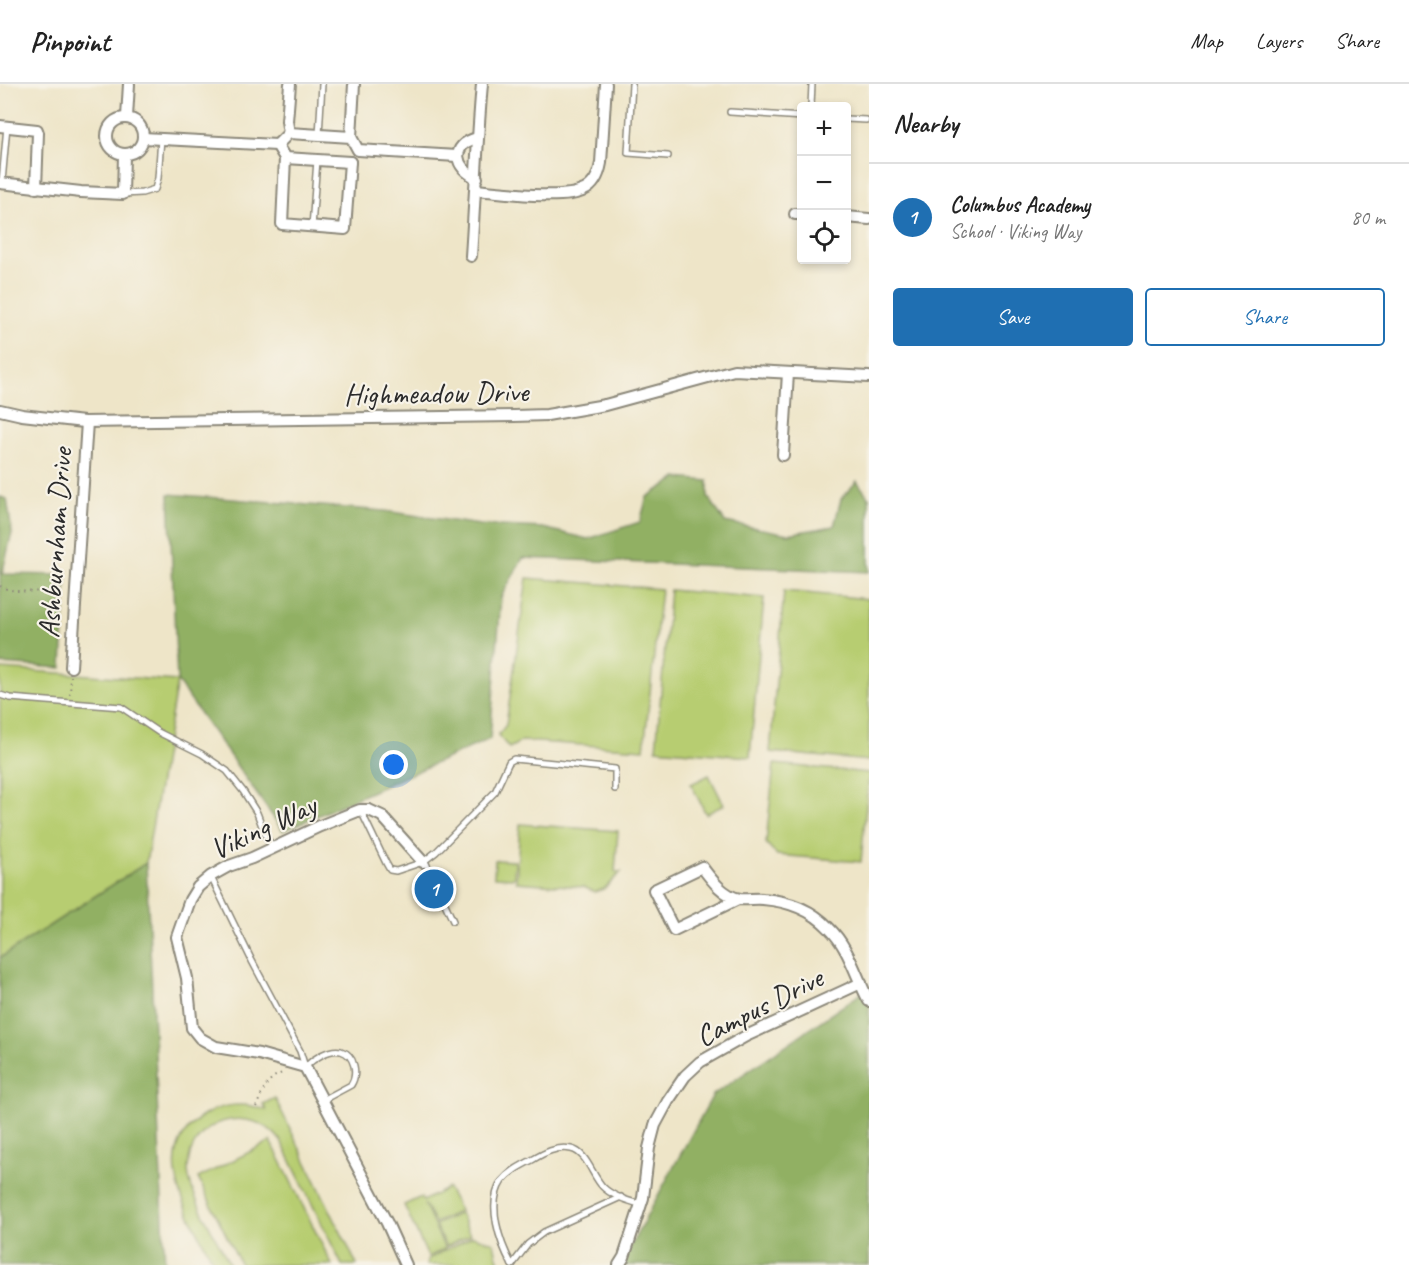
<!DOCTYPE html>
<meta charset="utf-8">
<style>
:root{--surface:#fff;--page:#f6f6f6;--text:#222;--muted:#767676;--line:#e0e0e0;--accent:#1f6fb2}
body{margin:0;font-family:Caveat,sans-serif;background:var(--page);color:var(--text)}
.controls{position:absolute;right:18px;top:18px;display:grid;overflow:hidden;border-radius:6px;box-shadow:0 3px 9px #0003}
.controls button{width:54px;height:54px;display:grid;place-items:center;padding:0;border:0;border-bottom:2px solid var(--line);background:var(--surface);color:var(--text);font:30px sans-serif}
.you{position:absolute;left:394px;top:681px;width:21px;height:21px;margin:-15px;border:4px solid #fff;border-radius:50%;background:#1a73e8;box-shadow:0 0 0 9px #1a73e833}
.badge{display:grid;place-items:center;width:39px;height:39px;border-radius:50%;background:var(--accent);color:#fff;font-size:20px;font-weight:700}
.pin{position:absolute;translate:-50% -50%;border:3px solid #fff;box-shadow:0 2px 6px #0006}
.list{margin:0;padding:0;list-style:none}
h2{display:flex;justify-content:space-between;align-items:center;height:78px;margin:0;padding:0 24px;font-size:26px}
h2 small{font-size:20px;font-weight:400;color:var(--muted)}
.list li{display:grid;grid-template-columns:39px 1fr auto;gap:18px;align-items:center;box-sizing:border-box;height:108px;padding:0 24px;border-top:2px solid var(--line)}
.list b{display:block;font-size:22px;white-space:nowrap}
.list p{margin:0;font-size:20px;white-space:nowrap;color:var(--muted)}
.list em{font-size:20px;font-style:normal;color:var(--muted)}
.actions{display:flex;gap:12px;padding:18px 24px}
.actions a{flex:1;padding:14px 0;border:2px solid var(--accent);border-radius:6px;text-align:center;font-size:21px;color:var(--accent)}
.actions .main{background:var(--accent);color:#fff}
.icon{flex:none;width:33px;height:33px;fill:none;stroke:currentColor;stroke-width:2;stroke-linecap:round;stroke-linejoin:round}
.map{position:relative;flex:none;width:869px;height:1181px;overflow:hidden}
header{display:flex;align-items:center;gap:36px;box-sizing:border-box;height:84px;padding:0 30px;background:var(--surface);border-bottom:2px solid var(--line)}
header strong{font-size:28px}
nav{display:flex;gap:33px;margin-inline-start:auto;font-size:21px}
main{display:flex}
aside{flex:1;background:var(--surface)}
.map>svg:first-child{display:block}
.green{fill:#b7cd71;stroke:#717c4e;stroke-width:1.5}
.forest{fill:#91b063;stroke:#5e6e47;stroke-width:1.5}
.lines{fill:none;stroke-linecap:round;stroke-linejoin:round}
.lane-casing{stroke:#8c887a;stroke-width:8}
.street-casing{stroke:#8c887a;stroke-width:14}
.path{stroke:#8c887a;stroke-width:2;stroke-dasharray:1.5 4.5;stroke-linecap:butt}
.lane{stroke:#fff;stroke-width:5}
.street{stroke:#fff;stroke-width:10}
.labels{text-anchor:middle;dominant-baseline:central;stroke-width:4.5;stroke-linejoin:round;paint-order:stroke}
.street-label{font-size:30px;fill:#2b2b2b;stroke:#f7f3e8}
</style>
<header>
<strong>Pinpoint</strong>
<nav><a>Map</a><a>Layers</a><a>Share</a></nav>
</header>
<main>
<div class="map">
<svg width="869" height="1181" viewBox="0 0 869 1181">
<rect width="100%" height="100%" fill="#f7f3e8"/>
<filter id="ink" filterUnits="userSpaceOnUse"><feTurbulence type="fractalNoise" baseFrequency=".0167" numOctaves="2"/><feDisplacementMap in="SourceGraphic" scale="12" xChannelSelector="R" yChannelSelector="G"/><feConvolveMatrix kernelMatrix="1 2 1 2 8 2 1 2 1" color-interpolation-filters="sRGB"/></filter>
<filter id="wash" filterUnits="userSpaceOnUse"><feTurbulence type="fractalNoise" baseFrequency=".008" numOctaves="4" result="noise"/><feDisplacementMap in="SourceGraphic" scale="24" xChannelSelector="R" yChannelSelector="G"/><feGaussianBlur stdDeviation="1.35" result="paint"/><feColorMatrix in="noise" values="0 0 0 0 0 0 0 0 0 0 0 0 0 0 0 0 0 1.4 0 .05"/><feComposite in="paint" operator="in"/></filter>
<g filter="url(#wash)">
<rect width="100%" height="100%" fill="#eee5c8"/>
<!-- green -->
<g class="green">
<path d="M527,494l134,11 -17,160 -122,-8 -13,7 -11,-13 8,-10z"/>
<path d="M670,506l94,8 -14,159 -94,-8z"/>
<path d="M784,507l85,8v162l-99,-9z"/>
<path d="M0,585l177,12 -31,182 -146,95z"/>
<path d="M774,680l95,9 -8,89 -84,-7 -11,-12z"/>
<path d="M709,691l15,30 -18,9 -15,-30z"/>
<path d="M520,740l98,7 -3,41h6l-17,17 -9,3 -12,-5 -67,-5z"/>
<path d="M495,776l20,1 -1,17 -20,-1z"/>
<path d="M275,1014l82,167h-15l-61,-124c-29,-39 -92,-23 -93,28 0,24 31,73 42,96h-15c-22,-45 -70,-111 -12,-149 19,-13 42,-14 63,-6l-3,-6z"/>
<path d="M271,1057l61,124h-91l-43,-87z"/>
<path d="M448,1104l12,23 -25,12 -11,-19 21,45 -17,8 -24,-52 17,-8 2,4z"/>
<path d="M460,1129l10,22 -24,12 -11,-22z"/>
<path d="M473,1152l21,7 3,14 5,8h-75l1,-6z"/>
</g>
<!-- forest -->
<g class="forest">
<path d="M677,394l31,3v16l17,25 63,12 46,-8 7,-27 16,-18 12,17v74l-346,-14 -22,39 -11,142 -207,92 -106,-150 -8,-187 216,17 95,14 63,3 45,11 52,-17 7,-25z"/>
<path d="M0,413l7,2 5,34 -10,41 64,1 -4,93 -62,-4z"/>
<path d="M146,779l19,402h-165v-307z"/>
<path d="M869,904v277h-249l93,-170z"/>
</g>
</g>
<g filter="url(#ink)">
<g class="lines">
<!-- lane casing -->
<g class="lane-casing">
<g id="lane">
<path d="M632,0l-4,69 40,3"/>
<path d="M811,22l1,-22"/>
<path d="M730,28l72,5"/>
<path d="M846,35l20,1"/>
<path d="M319,51l3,-51"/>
<path d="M2,98l5,-56"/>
<path d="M123,110l19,-1 13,-4 3,-11 3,-39"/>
<path d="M312,143l5,-67"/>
<path d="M0,611l10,3 111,9 37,25 44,22 25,17 16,20 14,22 10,26 7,8"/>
<path d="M361,727l25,52 4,7 6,1 27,-9 13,-10 59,-60 14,-30 5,-3 101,10v20"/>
<path d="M425,777l28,60"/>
<path d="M211,793l41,84 48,90 5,16c8,-8 24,-19 36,-16 14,4 17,23 10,34l-28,15"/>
<path d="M512,1181c-12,-22 -26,-61 -10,-84 8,-10 19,-15 30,-21 12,-7 24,-14 39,-11 16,3 21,27 32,38 9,9 25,14 37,17"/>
<path d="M512,1181l16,-21 16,-12 77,-35"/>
</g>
</g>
<!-- street casing -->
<g class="street-casing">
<g id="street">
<path d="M127,33l2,-33"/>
<circle cx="125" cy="52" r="18"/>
<path d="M0,42l37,4 1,3 -2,55"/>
<path d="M289,49l-2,-12 3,-37"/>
<path d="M351,53l3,-53"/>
<path d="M143,54l134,7 12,-12 62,4 7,13 99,6"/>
<path d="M277,61l8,13 65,4"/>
<path d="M285,74l-3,66 63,5 5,-67"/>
<path d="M477,94c-23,-10 -27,-33 0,-40"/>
<path d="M0,99l81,9 42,2 1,-39"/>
<path d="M476,106c24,2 88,11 108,0 11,-5 15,-16 17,-27l5,-79"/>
<path d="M795,130h7"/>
<path d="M846,133l23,2"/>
<path d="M471,172c4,-58 6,-115 11,-172"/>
<path d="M0,326l22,5 62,7 430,-6 33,-1 58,-10 129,-35 135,7"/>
<path d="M783,371l5,-82"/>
<path d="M71,583l16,-245"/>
<path d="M738,815l-64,31 -20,-40 48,-23c9,12 21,29 38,32 7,1 15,-1 23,0 25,2 48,10 66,29 20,19 27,49 40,73"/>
<path d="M406,1181l-19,-42 -82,-156 -46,-13 -43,-7 -16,-9 -8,-10 -5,-50 -10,-41 13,-37 8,-13 13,-11 18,-10 23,-8 68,-32 40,-16h9l13,6 41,46"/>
<path d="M619,1181l5,-8 19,-59 6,-50 6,-23 13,-24 17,-25 15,-14 46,-26 115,-53"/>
</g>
</g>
<!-- path -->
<g class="path">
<path d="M0,502c14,8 36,5 52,5l9,-9 3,-9h3"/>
<path d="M70,611l1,-19"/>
<path d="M256,1023c6,-13 11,-31 27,-34"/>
</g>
<!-- lane -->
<use href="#lane" class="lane"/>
<!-- street -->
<use href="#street" class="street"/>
</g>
</g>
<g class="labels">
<!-- street labels -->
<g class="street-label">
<text transform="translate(436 309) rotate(-1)">Highmeadow Drive</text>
<text transform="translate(55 459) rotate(-86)">Ashburnham Drive</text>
<text transform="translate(263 743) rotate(-25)">Viking Way</text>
<text transform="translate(759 923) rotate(-27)">Campus Drive</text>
</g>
</g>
</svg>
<div class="controls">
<button>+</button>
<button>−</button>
<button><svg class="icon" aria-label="locate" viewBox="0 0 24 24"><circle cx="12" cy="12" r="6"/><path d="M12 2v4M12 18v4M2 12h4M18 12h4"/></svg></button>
</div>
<div class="you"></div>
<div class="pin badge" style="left:434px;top:805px">1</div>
</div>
<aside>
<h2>Nearby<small></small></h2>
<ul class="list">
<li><span class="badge">1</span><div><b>Columbus Academy</b><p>School · Viking Way</p></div><em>80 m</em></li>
</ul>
<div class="actions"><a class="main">Save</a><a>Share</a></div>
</aside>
</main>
